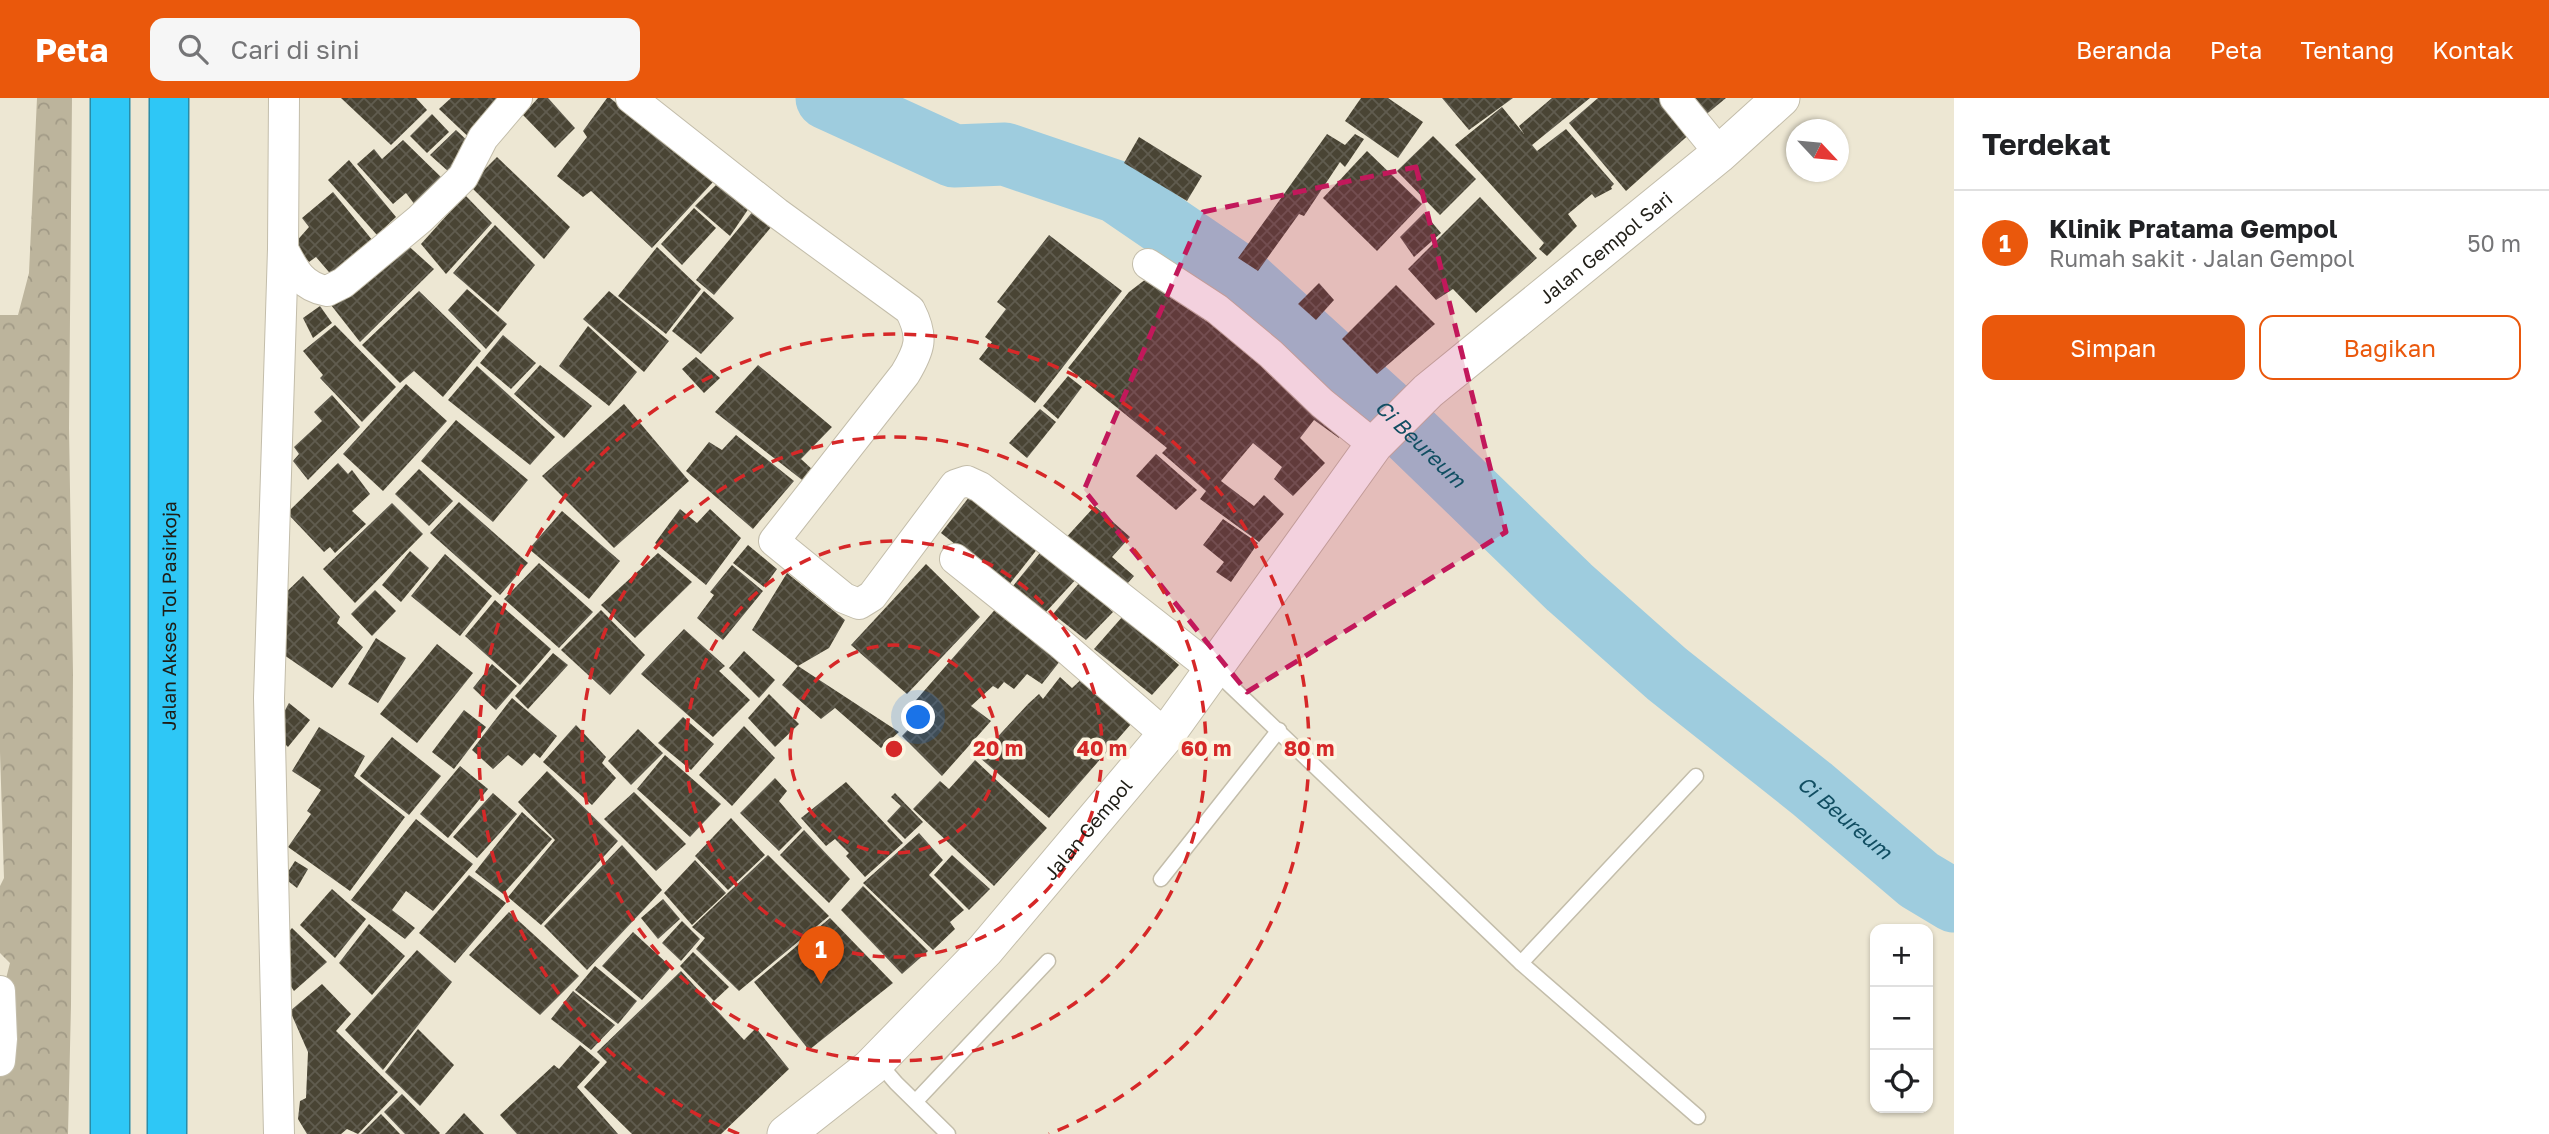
<!DOCTYPE html>
<html lang="id">
<meta charset="utf-8">
<style>
:root{--surface:#fff;--page:#f6f6f6;--text:#202124;--muted:#757577;--line:#e0e0e0;--accent:#ea580c}
body{margin:0;font-family:"Golos Text",sans-serif;background:var(--page);color:var(--text)}
.controls{position:absolute;right:21px;bottom:21px;display:grid;overflow:hidden;border-radius:14px;box-shadow:0 2px 5px #0004}
.controls button{width:63px;height:63px;display:grid;place-items:center;padding:0;border:0;border-bottom:2px solid var(--line);background:var(--surface);color:var(--text);font:35px sans-serif}
.compass{position:absolute;left:1786px;top:21px;width:63px;height:63px;border-radius:50%;background:var(--surface);box-shadow:0 2px 5px #0004;rotate:116deg}
.you{position:absolute;left:919px;top:620px;width:24px;height:24px;margin:-18px;border:5px solid #fff;border-radius:50%;background:#1a73e8;box-shadow:0 0 0 10px #1a73e833}
.badge{display:grid;place-items:center;width:46px;height:46px;border-radius:50%;background:var(--accent);color:#fff;font-size:23px;font-weight:700}
.pin{position:absolute;translate:-50% -58px;filter:drop-shadow(0 2px 4px #0008)}
.pin::after{content:'';position:absolute;top:37px;width:24px;height:21px;background:inherit;clip-path:polygon(0 0,100% 0,50% 100%)}
.list{margin:0;padding:0;list-style:none}
h2{display:flex;justify-content:space-between;align-items:center;height:91px;margin:0;padding:0 28px;font-size:30px}
h2 small{font-size:23px;font-weight:400;color:var(--muted)}
.list li{display:grid;grid-template-columns:46px 1fr auto;gap:21px;align-items:center;box-sizing:border-box;height:105px;padding:0 28px;border-top:2px solid var(--line)}
.list b{display:block;font-size:26px;white-space:nowrap}
.list p{margin:0;font-size:23px;white-space:nowrap;color:var(--muted)}
.list em{font-size:23px;font-style:normal;color:var(--muted)}
.actions{display:flex;gap:14px;padding:21px 28px}
.actions a{flex:1;padding:16px 0;border:2px solid var(--accent);border-radius:14px;text-align:center;font-size:24px;color:var(--accent)}
.actions .main{background:var(--accent);color:#fff}
.icon{flex:none;width:38px;height:38px;fill:none;stroke:currentColor;stroke-width:2;stroke-linecap:round;stroke-linejoin:round}
.map{position:relative;flex:none;width:1954px;height:1036px;overflow:hidden}
header{display:flex;align-items:center;gap:42px;box-sizing:border-box;height:98px;padding:0 35px;background:var(--accent);color:#fff}
header strong{font-size:33px}
nav{display:flex;gap:38px;margin-inline-start:auto;font-size:24px}
.search{width:490px;height:63px;background:var(--page);display:flex;align-items:center;gap:18px;box-sizing:border-box;padding:0 24px;border-radius:14px;color:var(--muted);font-size:26px}
main{display:flex}
aside{flex:1;background:var(--surface)}
.map>svg:first-child{display:block}
.forest{fill:url(#forest-crowns)}
.lines{fill:none;stroke-linecap:round;stroke-linejoin:round}
.river{stroke:#9eccde;stroke-width:63}
.building{fill:url(#building-cross-hatch)}
.service-casing{stroke:#c3bdaa;stroke-width:17}
.minor-casing{stroke:#c3bdaa;stroke-width:32}
.tertiary-casing{stroke:#c3bdaa;stroke-width:39}
.motorway-casing{stroke:#298ca8;stroke-width:41}
.service{stroke:#fff;stroke-width:14}
.minor{stroke:#fff;stroke-width:30}
.tertiary{stroke:#fff;stroke-width:37}
.motorway{stroke:#2ec7f6;stroke-width:38}
.marked{fill:#c2185b;fill-opacity:0.2;stroke:#c2185b;stroke-width:5;stroke-dasharray:14 9;stroke-linejoin:round}
.ring{fill:none;stroke:#d62828;stroke-width:3.5;stroke-dasharray:12 9}
.labels{text-anchor:middle;dominant-baseline:central;stroke-width:7;stroke-linejoin:round;paint-order:stroke}
.street-label{font-size:19px;fill:#1f1d16;stroke:#fbf4e0}
.water-label{font-size:21px;font-style:italic;fill:#114e62;stroke:#fbf4e0}
.centre{fill:#d62828;stroke:#fbf4e0;stroke-width:3.5}
.ring-label{font-size:21px;text-anchor:middle;font-weight:bold;fill:#d62828;stroke:#fbf4e0;stroke-width:7;stroke-linejoin:round;paint-order:stroke}
</style>
<header>
<strong>Peta</strong>
<div class="search"><svg class="icon" aria-label="search" viewBox="0 0 24 24"><circle cx="10" cy="10" r="6"/><path d="M15 15l6 6"/></svg>Cari di sini</div>
<nav><a>Beranda</a><a>Peta</a><a>Tentang</a><a>Kontak</a></nav>
</header>
<main>
<div class="map">
<svg width="1954" height="1036" viewBox="0 0 1954 1036">
<defs>
<pattern id="forest-crowns" width="20" height="18" patternUnits="userSpaceOnUse" patternTransform="scale(1.75)"><rect width="20" height="18" fill="#bcb49c"/><path d="M2 6a3 3 0 1 1 6 0M12 15a3 3 0 1 1 6 0" fill="none" stroke="#a19a86"/></pattern>
<pattern id="building-cross-hatch" width="8" height="8" patternUnits="userSpaceOnUse" patternTransform="scale(1.75)"><rect width="8" height="8" fill="#494434"/><path d="M0 0l8 8M0 8l8-8" fill="none" stroke="#605c4f"/></pattern>
</defs>
<rect width="100%" height="100%" fill="#ede7d3"/>
<!-- forest -->
<path class="forest" d="M37,0h35l-3,330 4,245 -2,332 -3,129h-68v-132l10,-39 -10,-10v-67l4,-8 -4,-126v-437h18l11,-42z"/>
<g class="lines">
<!-- river -->
<path class="river" id="s1" d="M827,0l127,58 51,-2 112,38 120,82 145,132 187,181 98,87 145,115 107,91 35,21"/>
</g>
<!-- building -->
<g class="building">
<path d="M341,0h75l11,12 -36,35z"/>
<path d="M451,0h53l-29,45 -36,-34z"/>
<path d="M538,0h10l27,30 -20,20 -32,-33z"/>
<path d="M607,0h3l104,83 -62,67 -61,-57 -8,6 -26,-21 30,-39 -4,-6z"/>
<path d="M1361,0h27l35,24 -25,36 -53,-37z"/>
<path d="M1442,0h71l-44,32z"/>
<path d="M1552,0h38l-58,47 5,6 29,-22 48,55 -3,3 1,2 -17,9 -3,-4 -24,20 9,12 -30,30 -8,-7 5,-6 -89,-98 47,-38 22,27 -5,-8z"/>
<path d="M1598,0h68l27,33 -67,60 -57,-68z"/>
<path d="M1687,0h39l-23,19z"/>
<path d="M432,16l17,18 -22,21 -17,-17z"/>
<path d="M456,32l18,17 -25,25 -19,-17z"/>
<path d="M1327,36l18,11 10,-11 9,5 -19,28 -5,-5 -36,54 -5,-2 -41,57 -20,-13z"/>
<path d="M1433,38l43,43 -36,36 -43,-44z"/>
<path d="M1139,39l63,39 -15,25 -63,-38z"/>
<path d="M403,42l41,40 -26,29 -12,-16 -13,11 -36,-40 17,-15 8,10z"/>
<path d="M1367,53l55,53 -45,47 -54,-53z"/>
<path d="M497,59l73,70 -26,32 -75,-74z"/>
<path d="M349,62l47,57 -19,18 -49,-55z"/>
<path d="M719,84l30,26 -19,28 -35,-30z"/>
<path d="M333,94l40,49 -39,37 -18,-21 -7,5 -15,-18 15,-17 -7,-9z"/>
<path d="M465,97l27,28 -46,51 -25,-30z"/>
<path d="M1480,99l57,61 -61,55 -23,-24 -17,11 -28,-31z"/>
<path d="M694,110l22,20 -34,37 -21,-21z"/>
<path d="M754,112l18,16 -58,69 -18,-15z"/>
<path d="M1424,115l17,20 -27,24 -14,-20z"/>
<path d="M495,127l40,40 -37,47 -45,-39z"/>
<path d="M1049,137l73,56 -87,112 -56,-44 13,-17 -7,-5 21,-28 -9,-7z"/>
<path d="M403,143l31,28 -74,73 -29,-37z"/>
<path d="M657,149l44,42 -35,45 -48,-38z"/>
<path d="M1146,181l113,78 81,74 -1,7 -25,-18 -14,18 25,25 -32,33 -19,-17 8,-12 -29,-24 -32,38 33,25 10,-11 20,19 -25,28 -59,-43 6,-8 -44,-38 5,-5 -99,-80 61,-76z"/>
<path d="M1319,185l15,17 -18,20 -18,-16z"/>
<path d="M1396,187l39,39 -58,50 -35,-35z"/>
<path d="M467,191l40,35 -21,25 -38,-39z"/>
<path d="M419,193l62,60 -38,46 -29,-26 -14,12 -38,-38z"/>
<path d="M609,193l60,50 -25,31 -61,-53z"/>
<path d="M704,193l30,27 -33,36 -29,-23z"/>
<path d="M320,208l12,17 -19,15 -10,-20z"/>
<path d="M335,227l61,62 -34,35 -42,-44 3,-3 -20,-24z"/>
<path d="M588,228l49,46 -28,34 -50,-40z"/>
<path d="M503,237l33,28 -25,26 -31,-26z"/>
<path d="M696,259l24,21 -16,15 -22,-24z"/>
<path d="M540,267l52,41 -28,32 -50,-44z"/>
<path d="M758,267l74,62 -31,32 13,12 -8,12 -91,-71z"/>
<path d="M477,268l78,71 -25,28 -82,-65z"/>
<path d="M1068,278l14,11 -24,32 -15,-13z"/>
<path d="M406,286l41,37 -64,70 -40,-37z"/>
<path d="M332,297l28,32 -52,53 -15,-19 6,-7 -5,-7 28,-26 -8,-9z"/>
<path d="M624,306l65,77 -75,67 -72,-72z"/>
<path d="M1040,311l16,13 -29,36 -18,-15z"/>
<path d="M456,322l72,60 -35,42 -72,-61z"/>
<path d="M736,337l58,46 -41,48 -67,-58 23,-29 13,8z"/>
<path d="M1156,356l41,36 -21,20 -40,-34z"/>
<path d="M338,365l10,11 4,-4 18,24 -18,17 14,13 -31,29 -5,-6 -6,5 -37,-39z"/>
<path d="M419,371l34,32 -24,25 -34,-32z"/>
<path d="M973,394l69,51 -34,43 -67,-53z"/>
<path d="M459,404l69,61 -28,32 -70,-62z"/>
<path d="M392,405l31,31 -68,69 -32,-34z"/>
<path d="M1095,408l35,31 -18,20 22,19 -13,15 -59,-49z"/>
<path d="M680,411l17,14 13,-14 31,29 -35,47 -51,-42z"/>
<path d="M562,413l58,50 -31,38 -60,-50z"/>
<path d="M1223,421l35,24 -27,39 -15,-10 8,-10 -21,-17z"/>
<path d="M748,447l29,24 -13,18 -31,-24z"/>
<path d="M1044,450l34,29 -33,36 -32,-27z"/>
<path d="M410,453l19,17 -28,34 -19,-17z"/>
<path d="M658,455l34,29 -57,56 -34,-33z"/>
<path d="M445,456l47,42 -32,40 -49,-40z"/>
<path d="M539,465l54,49 -34,36 -55,-49z"/>
<path d="M926,466l54,53 -73,77 -56,-49z"/>
<path d="M732,467l31,26 -40,49 -26,-22 17,-23 -4,-3z"/>
<path d="M787,475l58,47 -16,28 -31,18 101,66 -18,16 -46,-40 -14,11 -39,-34 16,-19 -46,-36z"/>
<path d="M303,478l37,41 -3,6 26,24 -31,41 -48,-33 -5,-56z"/>
<path d="M1080,484l33,30 -27,28 -33,-26z"/>
<path d="M375,492l21,21 -24,25 -21,-22z"/>
<path d="M495,502l56,49 -31,36 -55,-49z"/>
<path d="M999,507l65,51 -22,28 -15,-10 -13,15 -10,-7 -6,7 -5,-3 -22,20 20,15 -49,55 -40,-40 18,-19 -10,-10z"/>
<path d="M601,512l44,45 -35,40 -49,-45z"/>
<path d="M1123,518l56,49 -27,30 -58,-46z"/>
<path d="M684,531l41,37 -6,5 31,29 -37,37 -72,-63z"/>
<path d="M376,540l30,20 -28,45 -30,-19z"/>
<path d="M437,546l36,29 -56,70 -37,-29z"/>
<path d="M744,553l31,29 -16,18 -30,-30z"/>
<path d="M553,555l15,12 -40,44 -13,-13z"/>
<path d="M492,566l25,22 -21,24 -23,-22z"/>
<path d="M1086,577l45,49 -82,94 -70,-61 49,-53 11,-10 4,5 17,-22 12,11z"/>
<path d="M769,596l30,30 -24,23 -27,-29z"/>
<path d="M512,600l45,38 -17,22 -6,-5 -12,13 -14,-11 -15,14 -21,-19z"/>
<path d="M289,605l21,17 -22,27 -6,-6 -3,-20z"/>
<path d="M464,612l22,17 -32,42 -22,-17z"/>
<path d="M683,619l31,27 -23,26 -33,-27z"/>
<path d="M576,627l30,32 -4,6 14,15 -24,27 -49,-43z"/>
<path d="M744,628l31,32 -43,48 -33,-31z"/>
<path d="M319,629l46,29 -11,20 51,41 -55,74 -62,-44 23,-33 -4,-3 14,-21 -29,-19z"/>
<path d="M638,631l25,24 -32,32 -23,-24z"/>
<path d="M392,639l49,39 -32,39 -49,-39z"/>
<path d="M665,657l56,49 -31,33 -53,-48z"/>
<path d="M975,662l72,68 -53,58 -81,-77 27,-28 9,8z"/>
<path d="M460,668l28,23 -40,49 -28,-24z"/>
<path d="M547,673l71,70 -77,84 -33,-28 47,-57 -37,-38z"/>
<path d="M775,680l12,13 -8,10 23,27 -23,23 -39,-38z"/>
<path d="M846,684l57,61 -38,34 -19,-21 3,-3 -14,-14 -9,7 -25,-28z"/>
<path d="M634,694l52,52 -30,27 -52,-52z"/>
<path d="M493,695l24,21 -40,44 -24,-21z"/>
<path d="M895,695l28,29 -18,17 -18,-18 14,-15 -10,-9z"/>
<path d="M522,714l30,27 -49,55 -28,-22z"/>
<path d="M731,720l34,37 -37,35 -33,-34z"/>
<path d="M416,721l57,45 -40,47 -27,-20 -14,19 23,18 -10,11 -54,-39z"/>
<path d="M804,732l46,49 -21,24 -49,-48z"/>
<path d="M919,735l24,27 -14,15 35,35 -14,12 5,7 -22,21 -70,-67z"/>
<path d="M622,747l40,45 -75,80 -43,-44z"/>
<path d="M768,757l61,61 -90,75 -43,-42 9,-11 -13,-11z"/>
<path d="M952,757l38,34 -21,21 -35,-35z"/>
<path d="M695,762l31,33 -34,32 -28,-32z"/>
<path d="M295,763l13,8 -11,19 -13,-10z"/>
<path d="M469,777l37,28 -51,60 -36,-30z"/>
<path d="M863,788l65,65 -26,23 -61,-64z"/>
<path d="M332,791l34,30 -31,39 -35,-33z"/>
<path d="M663,801l17,20 -22,20 -17,-21z"/>
<path d="M509,814l70,64 -39,39 -71,-60z"/>
<path d="M830,820l63,65 -84,67 -55,-68z"/>
<path d="M682,823l18,18 -19,22 -19,-18z"/>
<path d="M369,826l36,32 -33,39 -33,-32z"/>
<path d="M292,830l35,34 -33,29 -6,-9 -3,-46z"/>
<path d="M633,834l38,35 -29,33 -40,-34z"/>
<path d="M417,852l35,32 -69,88 -38,-40z"/>
<path d="M693,854l36,35 -15,14 -34,-35z"/>
<path d="M595,868l42,35 -19,23 -43,-34z"/>
<path d="M681,873l63,69 12,-12 33,41 -68,65h-89l-48,-47 23,-25 -10,-10z"/>
<path d="M322,886l29,30 -15,17 62,61 -40,42 -11,-5 -6,5h-34l-9,-15 2,-18 6,-3 2,-46 -18,-41z"/>
<path d="M573,893l42,34 -24,25 -40,-31z"/>
<path d="M418,931l36,36 -34,41 -35,-34z"/>
<path d="M580,947l20,17 -23,25 41,47h-101l-17,-19 54,-50 5,4z"/>
<path d="M402,996l38,39 -1,1h-34l-21,-22z"/>
<path d="M464,1015l20,21h-39z"/>
<path d="M381,1016l19,20h-39z"/>
</g>
<g class="lines">
<!-- service casing -->
<g class="service-casing">
<g id="service">
<path d="M1214,572l307,293 177,154"/>
<path d="M1161,781l118,-149"/>
<path d="M1521,865l175,-187"/>
<path d="M878,964l18,21 52,51"/>
<path d="M916,1003l132,-140"/>
</g>
</g>
<!-- minor casing -->
<g class="minor-casing">
<g id="minor">
<path d="M631,0l146,115 133,97c14,27 10,39 -5,64l-131,167 70,57 15,6 13,-8 83,-111 12,-4 13,6 232,182"/>
<path d="M1675,0l34,42 9,15"/>
<path d="M283,151c11,21 19,38 44,42l16,-8 77,-64 43,-42 20,-39 34,-40"/>
<path d="M1148,166l69,45 54,45 51,49 52,42"/>
<path d="M955,461l105,84 106,92"/>
<path d="M0,893l2,48 -2,22"/>
<path d="M279,1036l-10,-436 14,-449 1,-151"/>
</g>
</g>
<!-- tertiary casing -->
<g class="tertiary-casing">
<g id="tertiary">
<path id="s2" d="M786,1036l84,-66 115,-118 181,-215 208,-290 54,-54 290,-236 63,-57"/>
</g>
</g>
<!-- motorway casing -->
<g class="motorway-casing">
<g id="motorway">
<path d="M110,0v1036"/>
<path id="s3" d="M167,1036l2,-1036"/>
</g>
</g>
<!-- service -->
<use href="#service" class="service"/>
<!-- minor -->
<use href="#minor" class="minor"/>
<!-- tertiary -->
<use href="#tertiary" class="tertiary"/>
<!-- motorway -->
<use href="#motorway" class="motorway"/>
</g>
<!-- marked area -->
<path class="marked" d="M1416,69l90,365 -259,160 -163,-202 119,-278z"/>
<!-- distance rings -->
<g class="ring">
<circle cx="894" cy="651" r="104"/>
<circle cx="894" cy="651" r="208"/>
<circle cx="894" cy="651" r="312"/>
<path d="M739 1036A415 415 0 1 1 1049 1036"/>
</g>
<g class="labels">
<!-- street labels -->
<g class="street-label">
<text stroke="none"><textPath href="#s2" startOffset="1214">Jalan Gempol Sari</textPath></text>
<text stroke="none"><textPath href="#s3" startOffset="518">Jalan Akses Tol Pasirkoja</textPath></text>
<text stroke="none"><textPath href="#s2" startOffset="430">Jalan Gempol</textPath></text>
</g>
<!-- water labels -->
<g class="water-label">
<text stroke="none"><textPath href="#s1" startOffset="704">Ci Beureum</textPath></text>
<text stroke="none"><textPath href="#s1" startOffset="1270">Ci Beureum</textPath></text>
</g>
</g>
<circle cx="894" cy="651" r="10" class="centre"/>
<g class="ring-label">
<text x="998" y="658">20 m</text>
<text x="1102" y="658">40 m</text>
<text x="1206" y="658">60 m</text>
<text x="1309" y="658">80 m</text>
</g>
</svg>
<div class="controls">
<button>+</button>
<button>−</button>
<button><svg class="icon" aria-label="locate" viewBox="0 0 24 24"><circle cx="12" cy="12" r="6"/><path d="M12 2v4M12 18v4M2 12h4M18 12h4"/></svg></button>
</div>
<svg class="compass" viewBox="-18 -18 36 36"><path d="M0-13l5 13h-10z" fill="#e53935"/><path d="M0 13l5-13h-10z" fill="#757577"/></svg>
<div class="you"></div>
<div class="pin badge" style="left:821px;top:886px">1</div>
</div>
<aside>
<h2>Terdekat<small></small></h2>
<ul class="list">
<li><span class="badge">1</span><div><b>Klinik Pratama Gempol</b><p>Rumah sakit · Jalan Gempol</p></div><em>50 m</em></li>
</ul>
<div class="actions"><a class="main">Simpan</a><a>Bagikan</a></div>
</aside>
</main>
